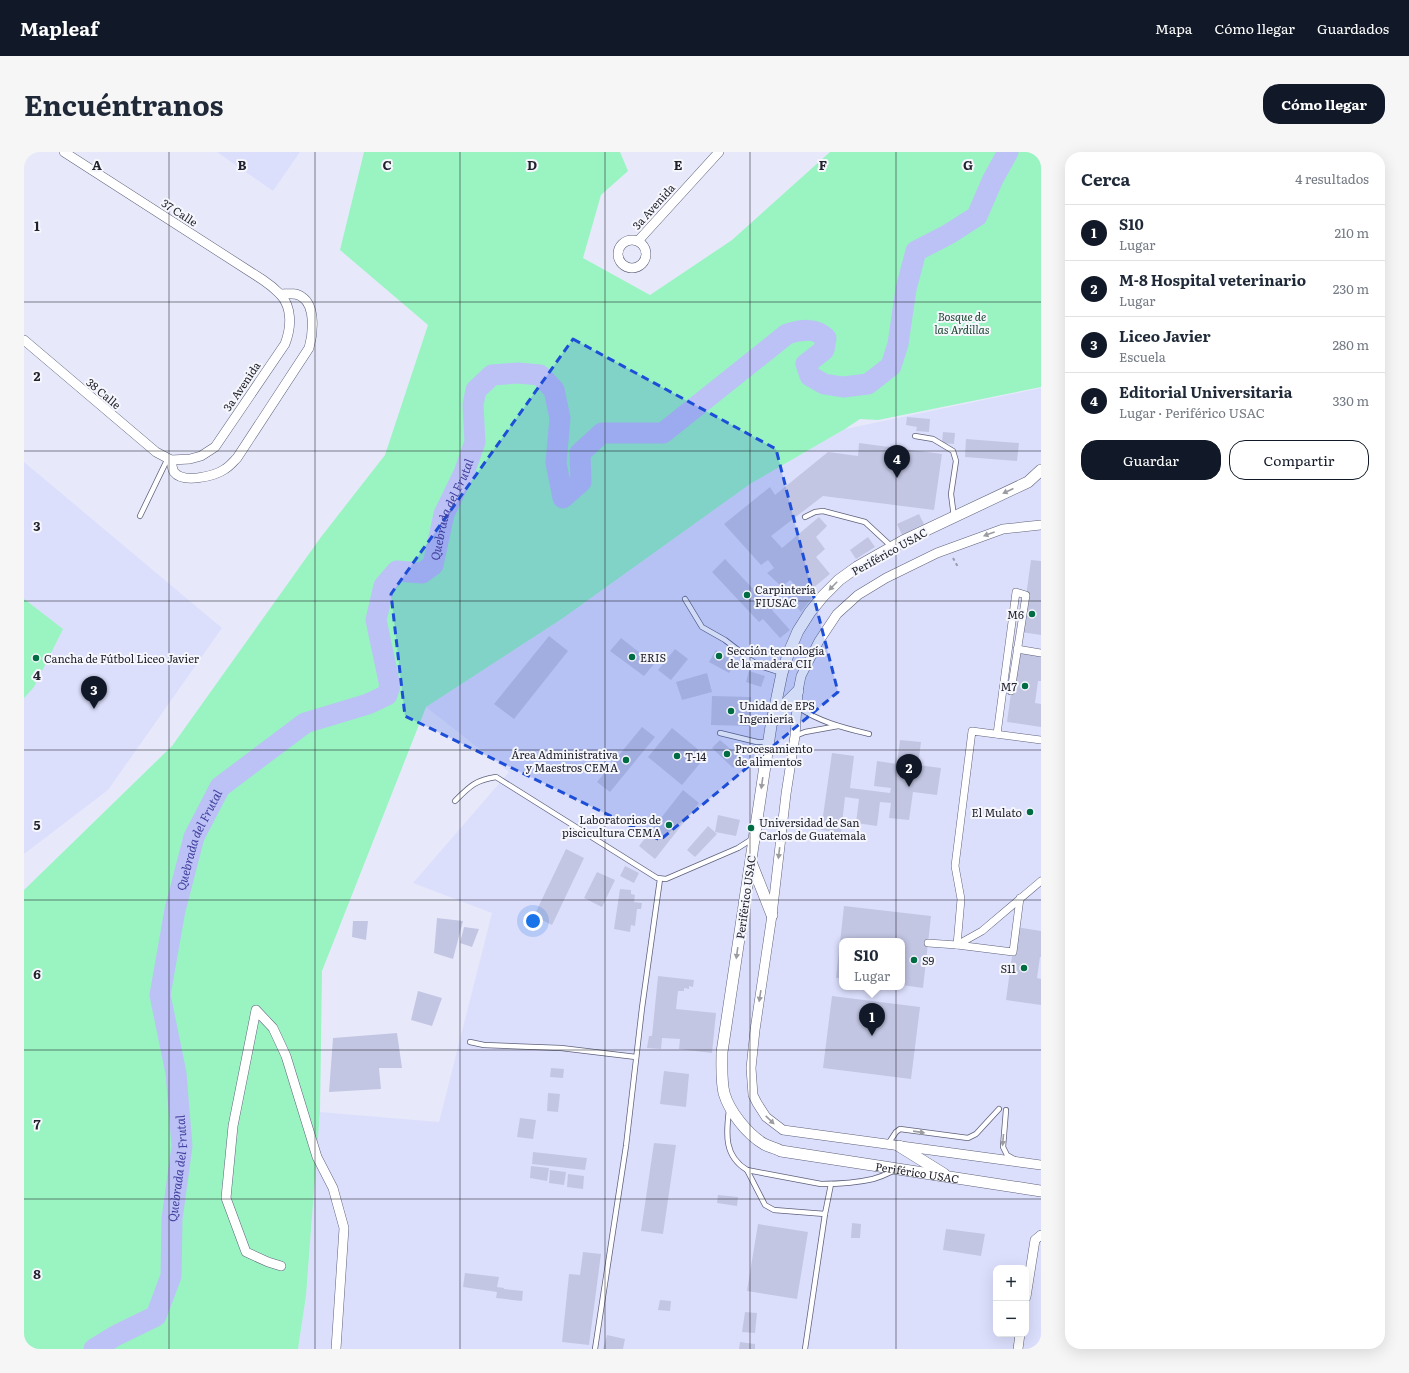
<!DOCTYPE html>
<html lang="es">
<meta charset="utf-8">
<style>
:root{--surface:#fff;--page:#f6f6f7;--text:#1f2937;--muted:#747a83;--line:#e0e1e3;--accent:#111827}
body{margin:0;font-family:Literata,serif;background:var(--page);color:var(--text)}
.controls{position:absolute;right:12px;bottom:12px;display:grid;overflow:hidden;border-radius:8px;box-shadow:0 4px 16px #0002}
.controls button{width:36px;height:36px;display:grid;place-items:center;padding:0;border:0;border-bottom:1px solid var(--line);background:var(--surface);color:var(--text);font:20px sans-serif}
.you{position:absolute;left:509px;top:769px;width:14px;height:14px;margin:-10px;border:3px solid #fff;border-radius:50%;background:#1a73e8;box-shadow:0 0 0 6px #1a73e833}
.badge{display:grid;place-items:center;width:26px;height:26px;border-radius:50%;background:var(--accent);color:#fff;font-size:13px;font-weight:700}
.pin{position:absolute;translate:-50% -33px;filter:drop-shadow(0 1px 2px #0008)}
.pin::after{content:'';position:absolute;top:21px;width:14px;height:12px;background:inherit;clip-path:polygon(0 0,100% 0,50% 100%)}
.popup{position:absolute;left:815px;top:786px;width:66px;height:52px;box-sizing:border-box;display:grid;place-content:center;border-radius:8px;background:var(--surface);filter:drop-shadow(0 1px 3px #0005);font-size:13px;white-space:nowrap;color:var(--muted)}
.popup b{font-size:15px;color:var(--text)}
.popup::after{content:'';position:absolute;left:50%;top:100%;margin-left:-8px;border:8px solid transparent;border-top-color:var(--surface)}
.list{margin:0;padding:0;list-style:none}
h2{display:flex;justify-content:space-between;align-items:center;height:52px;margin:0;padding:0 16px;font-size:17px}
h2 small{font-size:13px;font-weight:400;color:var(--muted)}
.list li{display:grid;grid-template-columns:26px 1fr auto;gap:12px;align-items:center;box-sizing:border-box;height:56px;padding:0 16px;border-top:1px solid var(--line)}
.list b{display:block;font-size:15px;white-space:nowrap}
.list p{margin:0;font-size:13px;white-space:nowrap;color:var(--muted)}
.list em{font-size:13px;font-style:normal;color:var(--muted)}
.actions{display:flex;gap:8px;padding:12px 16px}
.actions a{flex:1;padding:9px 0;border:1px solid var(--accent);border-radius:16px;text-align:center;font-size:14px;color:var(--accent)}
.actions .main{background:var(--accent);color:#fff}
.map{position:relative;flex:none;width:1017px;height:1197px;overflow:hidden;border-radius:16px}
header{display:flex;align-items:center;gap:24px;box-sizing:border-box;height:56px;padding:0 20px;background:var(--accent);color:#fff}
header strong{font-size:19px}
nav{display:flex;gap:22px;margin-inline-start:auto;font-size:14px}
.intro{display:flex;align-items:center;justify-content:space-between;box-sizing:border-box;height:96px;padding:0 24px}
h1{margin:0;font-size:28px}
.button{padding:10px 18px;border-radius:16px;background:var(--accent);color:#fff;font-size:14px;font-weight:700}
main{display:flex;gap:24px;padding:0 24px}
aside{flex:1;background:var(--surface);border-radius:16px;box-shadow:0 4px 16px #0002}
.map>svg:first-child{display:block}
.built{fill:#dcdffc;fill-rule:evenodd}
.green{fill:#99f4c2}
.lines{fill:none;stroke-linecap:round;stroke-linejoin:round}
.river{stroke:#bcc2f5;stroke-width:21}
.building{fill:#c3c6e3}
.service-casing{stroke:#5e617a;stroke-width:6}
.pedestrian-casing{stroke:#5e617a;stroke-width:8}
.minor-casing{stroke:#5e617a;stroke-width:10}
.tertiary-casing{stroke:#5e617a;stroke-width:12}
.path{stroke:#9a9baa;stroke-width:2;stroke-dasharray:3 3;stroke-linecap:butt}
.service{stroke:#fff;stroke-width:4.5}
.pedestrian{stroke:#fff;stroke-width:7}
.minor{stroke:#fff;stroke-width:9}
.tertiary{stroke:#fff;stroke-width:11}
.oneway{fill:#9b9ca0}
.marked{fill:#1d4ed8;fill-opacity:0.2;stroke:#1d4ed8;stroke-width:3;stroke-dasharray:8 5;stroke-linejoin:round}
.grid{fill:none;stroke:#21222d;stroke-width:1;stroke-opacity:0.55}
.poi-dot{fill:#006c43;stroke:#f6f7fd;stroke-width:1.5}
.labels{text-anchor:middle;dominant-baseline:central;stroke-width:4;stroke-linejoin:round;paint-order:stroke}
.street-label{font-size:11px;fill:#21222d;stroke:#f6f7fd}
.park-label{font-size:11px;font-style:italic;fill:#1d4631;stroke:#f6f7fd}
.poi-label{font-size:11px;fill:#21222d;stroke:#f6f7fd;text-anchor:start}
.water-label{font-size:12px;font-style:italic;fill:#44409f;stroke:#f6f7fd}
.grid-label{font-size:13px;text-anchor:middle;font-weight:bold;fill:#21222d;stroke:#f6f7fd;stroke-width:4;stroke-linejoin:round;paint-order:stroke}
</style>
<header>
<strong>Mapleaf</strong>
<nav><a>Mapa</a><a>Cómo llegar</a><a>Guardados</a></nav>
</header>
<div class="intro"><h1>Encuéntranos</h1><a class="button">Cómo llegar</a></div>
<main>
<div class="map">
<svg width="1017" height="1197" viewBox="0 0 1017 1197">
<rect width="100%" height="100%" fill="#e7e9fb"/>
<!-- built -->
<g class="built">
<path d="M193,0h83l-27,39z"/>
<path d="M1017,236v961h-743l8,-53 14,-184 119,10 53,-209 -79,-30 96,-111 -83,-65 137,-89 187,-134 95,-55zM818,789h60v46h-60zM972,1116h30v66h-30z"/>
<path d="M0,310l198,166 -114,162 -84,64z"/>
</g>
<!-- green -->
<g class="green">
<path d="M340,0h256l8,19 -27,24 -18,63 67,37 82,-55 98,-88h211v235l-163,33 -18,-1 -15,10 -95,55 -187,134 -137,89 -104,264 -2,141 -14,184 -8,53h-274v-459l148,-144 149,-209 64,-82 43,-130 -88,-75z"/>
<path d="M0,447l39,30 -29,58 -10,11z"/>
</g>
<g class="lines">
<!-- river -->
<path class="river" id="s1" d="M70,1197l23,-14 39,-19 15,-40 1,-57 10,-73 -6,-73 -16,-78 15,-85 19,-73 26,-50 85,-64 63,-19 19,-9 3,-9 -14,-66 8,-34 13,-15 25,2 11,-8 11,-51 20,-41 11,-31 -2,-37 3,-15 16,-15 26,-2 22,2 14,15 6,28 -4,45 7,35 18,-16 -1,-29 22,-20h61l124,-99c14,-4 28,-7 39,4l-2,12 -18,14 4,12 14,8 19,3 25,-3 23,-18 7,-22 8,-55 10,-38 33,-17 28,-18 16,-37 15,-27"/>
</g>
<!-- building -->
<g class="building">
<path d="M883,265l23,2 -1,13 -13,-1 1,-4 -11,-2z"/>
<path d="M919,280l12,1 -1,11 -12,-1z"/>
<path d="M942,287l53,4 -2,18 -52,-4z"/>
<path d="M835,291l83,11 -8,56 -111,-14 -52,40 11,12 37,-31 8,9 -11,11 9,12 -9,8 14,17 -23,19 5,5 -11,14 -13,-15 10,-9 -8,-8 -8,7 -15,-14 7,-5 -6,-8 -7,5 -37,-41 46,-37 5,8 53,-43 30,4z"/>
<path d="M895,362l5,10 -22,11 -5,-11z"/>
<path d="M844,385l7,10 -19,12 -6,-9z"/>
<path d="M701,407l48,51h-1l18,20 -10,8 -17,-19 -4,3 -47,-50z"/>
<path d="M1007,408l10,1v74l-20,-3z"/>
<path d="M525,484l19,15 -54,68 -20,-15z"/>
<path d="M597,486l33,26 -10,12 -34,-25z"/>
<path d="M651,497l13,10 -17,21 -13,-10z"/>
<path d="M993,497l24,4v28h-3l-3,22 6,1v23l-34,-5z"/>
<path d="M692,498l19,12 -6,11 -20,-11z"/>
<path d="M725,519l16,5 -4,11 -15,-5z"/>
<path d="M683,521l5,19 -30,8 -6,-18z"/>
<path d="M688,544l39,1v29l-40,-1z"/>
<path d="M618,575l13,10 -45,55 -13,-10z"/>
<path d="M648,576l34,28 -24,29 -34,-28z"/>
<path d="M696,588l22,19 -9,9 -21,-20z"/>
<path d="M876,588l21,2 -3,23 23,3 -4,27 -24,-3 -4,28 -20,-2 2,-15 -11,-1 -3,24 -21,-3 3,-24 -14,-2 -4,36 -20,-3 11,-77 22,3 -4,32 40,5 1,-5 -17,-2 3,-25 20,3z"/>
<path d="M659,638l16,13 -44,56 -16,-13z"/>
<path d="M694,663l22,5 -4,16 -21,-4z"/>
<path d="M684,674l9,8 -22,23 -8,-7z"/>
<path d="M542,697l18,9 -32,67 -18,-9z"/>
<path d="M601,714l14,7 -5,10 -14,-7z"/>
<path d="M573,720l18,8 -13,27 -18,-9z"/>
<path d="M596,737l11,1v4l4,1 -1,7 8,1 -1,6h-4l-2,17 -4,-1 -1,7 -16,-3z"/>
<path d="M820,754l87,10 -8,72 -21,-3v-44h-60v37h-6z"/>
<path d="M413,766l26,3 -10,38 -19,-6z"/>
<path d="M329,769h15l-2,19 -14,-3z"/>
<path d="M440,775l15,2 -7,18 -12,-4z"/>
<path d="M992,775l25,4v26h-1l-3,21 4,1v26l-35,-5z"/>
<path d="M634,824l36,4 -1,7 -4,-1v3l-5,-1v3h-6l-2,18 40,4 -4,40 -33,-4 1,-10 -18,-1 -1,11 -14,-1 2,-12h3z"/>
<path d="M394,839l24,7 -10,28 -21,-6z"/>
<path d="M808,844l88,11 -9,72 -88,-11z"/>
<path d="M373,881l5,35h-23l2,21 -52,3 4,-54z"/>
<path d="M527,916l13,1 -1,9 -13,-1z"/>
<path d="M640,919l25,3 -3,33 -26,-3z"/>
<path d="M524,941l12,1 -2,18 -11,-1z"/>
<path d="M496,966l16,2 -3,19 -16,-2z"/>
<path d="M630,991l22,2 -13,89 -22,-3z"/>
<path d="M509,1000l54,6 -2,12 -53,-6z"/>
<path d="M507,1014l18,2 -2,13 -17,-3z"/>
<path d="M526,1018l16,2 -2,13 -15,-2z"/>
<path d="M544,1022l16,2 -1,13 -16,-2z"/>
<path d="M694,1043l20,2 -1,9 -20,-3z"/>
<path d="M828,1071l9,1 -1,14h-9z"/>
<path d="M734,1072l50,8 -11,67 -50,-8z"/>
<path d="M922,1077l39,5 -4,22 -38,-6z"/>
<path d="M559,1100l18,2 -12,91 -27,-3 7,-68 11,1z"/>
<path d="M441,1121l34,4 -2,10 7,1v1l19,2 -1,10 -26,-3 1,-6 -34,-5z"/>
<path d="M636,1148l11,1 -1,10 -12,-1z"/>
<path d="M721,1160l12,1 -2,20 -13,-1z"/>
<path d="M583,1183l18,4 -2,10h-20z"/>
<path d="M716,1190l15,2v5h-16z"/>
</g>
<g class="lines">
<!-- service casing -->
<g class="service-casing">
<g id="service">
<path d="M891,284l18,3 20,12 3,10 -5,33 3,23"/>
<path d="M116,364l28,-58"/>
<path d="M781,365l10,-5 8,-1 42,11 27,25"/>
<path d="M661,447l17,28 23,13 13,10 6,6 16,10 22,7"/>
<path d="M774,555c21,15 47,21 71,27"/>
<path d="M696,581l37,9h11"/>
<path d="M771,584l10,-4 33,-6"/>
<path d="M431,649c14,-14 20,-21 41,-24l161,101 9,1 72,-31 14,-9"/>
<path d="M446,890l14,3 77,3 75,9"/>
<path d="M705,958c-3,24 -5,46 18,60l74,14c17,0 35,-1 52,-5 7,-2 14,-5 20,-8"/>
<path d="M982,958l-3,37 4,8 7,4"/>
<path d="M864,992l8,-12 4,-3 68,9 8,-4 23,-25"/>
<path d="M723,1018l18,35 9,5 51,4 6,-30"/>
<path d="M571,1197l31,-203 16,-138 18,-129"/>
<path d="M781,1197l20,-135"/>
</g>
</g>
<!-- pedestrian casing -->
<g class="pedestrian-casing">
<g id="pedestrian">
<path d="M993,497l24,4"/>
<path d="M973,582l19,-142 10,3 -15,96"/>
<path d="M996,746l-7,54 -56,-7 4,-46 -6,-33 17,-135 69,9"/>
<path d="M904,791l29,2 25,-14 59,-50"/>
</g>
</g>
<!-- minor casing -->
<g class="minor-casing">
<g id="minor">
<circle cx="608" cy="102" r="14"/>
<path d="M614,89l81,-89"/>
<path d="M0,188l132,112 15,8 19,-1 11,-3 14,-9 70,-103c6,-16 8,-36 -5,-50 -5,-5 -11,-10 -17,-14l-199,-128"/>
<path d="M147,308c1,4 1,9 3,12 9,12 41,4 51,-3 5,-3 8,-7 12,-11l72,-110c4,-14 7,-42 -7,-51 -6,-5 -15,-3 -22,-3"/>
<path d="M1017,373l-38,4 -66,24 -51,25 -28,17 -21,19 -18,27 -18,35 -3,15 -3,45 -9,58 -14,121 -17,115 -4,38 2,27 4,8 9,14 17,13 258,35"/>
<path d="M257,1114l-13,-4 -22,-10 -20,-54 7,-72 23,-116 17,18 13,28 31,101 16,31 11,40 -8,121"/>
<path d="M1002,1145l9,-57 6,-5"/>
<path d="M994,1197l2,-15"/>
</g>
</g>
<!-- tertiary casing -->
<g class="tertiary-casing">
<g id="tertiary">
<path id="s2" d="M1017,318l-13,12 -125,59 -46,26 -18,13 -16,16 -13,16 -12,19 -9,21 -7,21 -11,53 -49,326c0,13 -1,28 2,41 5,18 23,41 40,51 5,3 12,4 17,7l260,40"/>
<path d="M751,568l7,-13 16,-16"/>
<path d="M727,710l21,53"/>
<path d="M875,994l45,28"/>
</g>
</g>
<!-- path -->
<path class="path" d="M929,406l5,9"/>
<!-- service -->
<use href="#service" class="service"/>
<!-- pedestrian -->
<use href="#pedestrian" class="pedestrian"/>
<!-- minor -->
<use href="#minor" class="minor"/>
<!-- tertiary -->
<use href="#tertiary" class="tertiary"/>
</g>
<!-- one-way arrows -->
<defs><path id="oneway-solid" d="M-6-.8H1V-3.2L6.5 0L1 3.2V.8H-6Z"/></defs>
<g class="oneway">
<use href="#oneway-solid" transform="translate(984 339) rotate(155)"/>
<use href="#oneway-solid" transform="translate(965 382) rotate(160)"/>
<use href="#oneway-solid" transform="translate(809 434) rotate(134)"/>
<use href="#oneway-solid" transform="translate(738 631) rotate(98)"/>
<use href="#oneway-solid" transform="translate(755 701) rotate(97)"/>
<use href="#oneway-solid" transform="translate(713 801) rotate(98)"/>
<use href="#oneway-solid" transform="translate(736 844) rotate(99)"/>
<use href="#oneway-solid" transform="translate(746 968) rotate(44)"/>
<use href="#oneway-solid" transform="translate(895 980) rotate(8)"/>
<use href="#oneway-solid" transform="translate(979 988) rotate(95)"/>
</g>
<!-- marked area -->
<path class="marked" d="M549,187l203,110 62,243 -178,148 -255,-124 -14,-122z"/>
<!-- grid -->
<path class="grid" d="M145,0v1197M291,0v1197M436,0v1197M581,0v1197M726,0v1197M872,0v1197M0,150h1017M0,299h1017M0,449h1017M0,598h1017M0,748h1017M0,898h1017M0,1047h1017"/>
<!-- markers -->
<g class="poi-dot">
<circle cx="723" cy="443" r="4"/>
<circle cx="1008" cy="462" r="4"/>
<circle cx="695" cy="504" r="4"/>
<circle cx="608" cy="505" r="4"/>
<circle cx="12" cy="506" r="4"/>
<circle cx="1001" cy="534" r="4"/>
<circle cx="707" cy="559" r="4"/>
<circle cx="703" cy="602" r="4"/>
<circle cx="653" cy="604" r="4"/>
<circle cx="602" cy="608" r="4"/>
<circle cx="1006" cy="660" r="4"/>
<circle cx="645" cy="673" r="4"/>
<circle cx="727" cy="676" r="4"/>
<circle cx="890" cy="808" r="4"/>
<circle cx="1000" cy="816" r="4"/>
</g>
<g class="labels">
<!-- street labels -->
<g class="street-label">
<text transform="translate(629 54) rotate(-48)">3a Avenida</text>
<text transform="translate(156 60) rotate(33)">37 Calle</text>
<text transform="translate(217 234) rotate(-56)">3a Avenida</text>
<text transform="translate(80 241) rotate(40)">38 Calle</text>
<text transform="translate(865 399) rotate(-29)">Periférico USAC</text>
<text transform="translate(721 745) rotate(-82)">Periférico USAC</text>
<text stroke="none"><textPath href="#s2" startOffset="989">Periférico USAC</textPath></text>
</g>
<!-- park labels -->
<g class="park-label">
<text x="938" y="164">Bosque de<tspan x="938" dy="13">las Ardillas</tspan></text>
</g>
<!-- poi labels -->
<g class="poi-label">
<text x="731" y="437">Carpintería<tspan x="731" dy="13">FIUSAC</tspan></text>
<text x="1000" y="462" text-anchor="end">M6</text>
<text x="703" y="498">Sección tecnología<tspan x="703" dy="13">de la madera CII</tspan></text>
<text x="616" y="505">ERIS</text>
<text x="20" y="506">Cancha de Fútbol Liceo Javier</text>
<text x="993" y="534" text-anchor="end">M7</text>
<text x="715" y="553">Unidad de EPS<tspan x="715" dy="13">Ingeniería</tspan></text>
<text x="711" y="596">Procesamiento<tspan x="711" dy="13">de alimentos</tspan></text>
<text x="594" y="602" text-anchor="end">Área Administrativa<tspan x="594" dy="13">y Maestros CEMA</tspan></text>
<text x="661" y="604">T-14</text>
<text x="998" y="660" text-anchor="end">El Mulato</text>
<text x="637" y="667" text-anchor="end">Laboratorios de<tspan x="637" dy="13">piscicultura CEMA</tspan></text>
<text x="735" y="670">Universidad de San<tspan x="735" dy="13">Carlos de Guatemala</tspan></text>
<text x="898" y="808">S9</text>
<text x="992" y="816" text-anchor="end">S11</text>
</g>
<!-- water labels -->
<g class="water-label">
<text stroke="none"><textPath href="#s1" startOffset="1037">Quebrada del Frutal</textPath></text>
<text stroke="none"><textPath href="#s1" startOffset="557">Quebrada del Frutal</textPath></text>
<text stroke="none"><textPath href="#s1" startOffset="221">Quebrada del Frutal</textPath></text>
</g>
</g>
<g class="grid-label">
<text x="73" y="18">A</text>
<text x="218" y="18">B</text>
<text x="363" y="18">C</text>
<text x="508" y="18">D</text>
<text x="654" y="18">E</text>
<text x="799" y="18">F</text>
<text x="944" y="18">G</text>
<text x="13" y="79">1</text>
<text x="13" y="229">2</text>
<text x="13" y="379">3</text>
<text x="13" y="528">4</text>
<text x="13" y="678">5</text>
<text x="13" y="827">6</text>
<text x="13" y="977">7</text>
<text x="13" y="1127">8</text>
</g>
</svg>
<div class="controls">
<button>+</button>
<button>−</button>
</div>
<div class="you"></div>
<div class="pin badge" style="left:848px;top:884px">1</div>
<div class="popup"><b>S10</b>Lugar</div>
<div class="pin badge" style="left:885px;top:635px">2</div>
<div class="pin badge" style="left:70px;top:557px">3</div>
<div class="pin badge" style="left:873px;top:326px">4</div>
</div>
<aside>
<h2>Cerca<small>4 resultados</small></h2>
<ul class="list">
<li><span class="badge">1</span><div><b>S10</b><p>Lugar</p></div><em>210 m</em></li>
<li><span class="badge">2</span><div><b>M-8 Hospital veterinario</b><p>Lugar</p></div><em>230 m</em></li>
<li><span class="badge">3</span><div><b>Liceo Javier</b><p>Escuela</p></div><em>280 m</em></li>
<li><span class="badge">4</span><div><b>Editorial Universitaria</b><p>Lugar · Periférico USAC</p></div><em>330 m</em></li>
</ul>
<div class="actions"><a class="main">Guardar</a><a>Compartir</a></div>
</aside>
</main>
